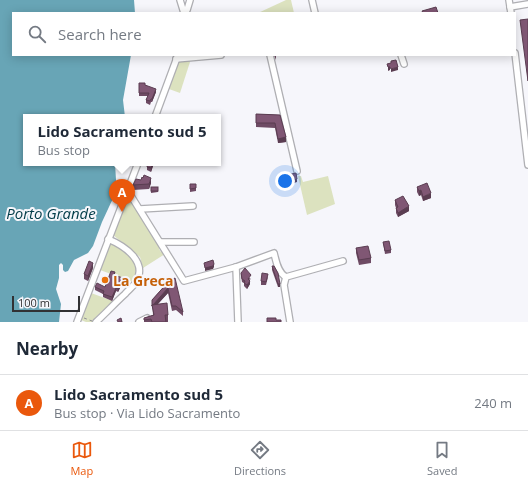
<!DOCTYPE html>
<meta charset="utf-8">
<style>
:root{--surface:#fff;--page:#f6f6f7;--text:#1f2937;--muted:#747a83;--line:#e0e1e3;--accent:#ea580c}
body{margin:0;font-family:"Open Sans",sans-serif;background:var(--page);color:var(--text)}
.scale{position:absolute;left:12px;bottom:10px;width:68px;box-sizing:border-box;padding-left:4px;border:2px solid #313133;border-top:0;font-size:11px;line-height:14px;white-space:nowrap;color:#313133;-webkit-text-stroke:3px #f6f6fb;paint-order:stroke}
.you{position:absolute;left:285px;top:181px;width:14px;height:14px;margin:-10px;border:3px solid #fff;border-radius:50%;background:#1a73e8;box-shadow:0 0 0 6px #1a73e833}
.badge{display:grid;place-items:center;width:26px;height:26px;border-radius:50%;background:var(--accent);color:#fff;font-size:13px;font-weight:700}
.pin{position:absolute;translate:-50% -33px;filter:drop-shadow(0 1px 2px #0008)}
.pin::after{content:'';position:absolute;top:21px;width:14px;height:12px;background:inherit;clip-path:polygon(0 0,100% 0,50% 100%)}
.popup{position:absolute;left:23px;top:114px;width:198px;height:52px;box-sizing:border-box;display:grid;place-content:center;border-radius:0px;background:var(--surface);filter:drop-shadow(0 1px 3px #0005);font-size:13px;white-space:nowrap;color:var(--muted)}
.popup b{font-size:15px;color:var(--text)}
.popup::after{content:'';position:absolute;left:50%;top:100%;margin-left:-8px;border:8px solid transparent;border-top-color:var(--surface)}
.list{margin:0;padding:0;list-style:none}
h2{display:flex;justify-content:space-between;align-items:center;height:52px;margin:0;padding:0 16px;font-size:17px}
h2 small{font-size:13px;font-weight:400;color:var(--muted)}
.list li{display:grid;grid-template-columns:26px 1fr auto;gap:12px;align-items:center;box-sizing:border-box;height:56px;padding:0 16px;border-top:1px solid var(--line)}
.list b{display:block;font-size:15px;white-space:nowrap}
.list p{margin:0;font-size:13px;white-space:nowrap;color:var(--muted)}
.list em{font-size:13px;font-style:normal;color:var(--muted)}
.icon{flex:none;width:22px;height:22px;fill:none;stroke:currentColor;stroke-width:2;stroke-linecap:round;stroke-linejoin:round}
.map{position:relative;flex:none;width:528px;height:322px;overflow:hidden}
.search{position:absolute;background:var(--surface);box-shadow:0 2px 10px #0003;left:12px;right:12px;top:12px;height:44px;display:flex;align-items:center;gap:10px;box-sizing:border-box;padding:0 14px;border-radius:0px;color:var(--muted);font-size:15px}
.sheet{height:108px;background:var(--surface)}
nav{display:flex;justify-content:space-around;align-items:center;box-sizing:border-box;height:56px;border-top:1px solid var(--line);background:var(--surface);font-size:11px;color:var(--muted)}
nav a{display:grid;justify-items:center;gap:2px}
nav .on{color:var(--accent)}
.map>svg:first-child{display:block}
.green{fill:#dce2bf}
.water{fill:#68a5b6}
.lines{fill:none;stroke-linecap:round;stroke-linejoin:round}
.minor-casing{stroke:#afafb3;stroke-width:8}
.path{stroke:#919194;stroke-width:1;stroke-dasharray:3 3;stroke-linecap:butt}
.minor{stroke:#fff;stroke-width:5.5}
.wall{fill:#6e4b64}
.shaded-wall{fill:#5a3d51}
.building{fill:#805774;stroke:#5a3d51}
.food-dot{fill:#e8710a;stroke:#f6f6fb;stroke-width:1.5}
.labels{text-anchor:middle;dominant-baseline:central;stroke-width:4;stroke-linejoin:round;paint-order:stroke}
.food-label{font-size:14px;font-weight:bold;fill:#c56008;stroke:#f6f6fb;text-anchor:start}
.water-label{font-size:15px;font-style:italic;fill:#003b48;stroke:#f6f6fb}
</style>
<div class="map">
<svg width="528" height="322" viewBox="0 0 528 322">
<rect width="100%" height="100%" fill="#f6f6fb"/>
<!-- green -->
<g class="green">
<path d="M286,0h5l3,13h-36z"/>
<path d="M189,60l1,2 -10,31 -11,-4 9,-27 2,-1z"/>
<path d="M298,176h3l2,6 25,-6 7,28 -28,11z"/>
<path d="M129,198h2l29,48 -1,3 2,3h3l1,2 -22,14 -3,-11 -27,-22z"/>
<path d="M109,244c7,1 11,4 17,8 12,9 14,16 7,30l-33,-12z"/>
<path d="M91,293l22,8 -18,17 -2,4h-7l-5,-2z"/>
</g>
<!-- water -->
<path class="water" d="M0,0h134l1,13h-122v42h118l-8,45 2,17h-99v46h89l1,17 -1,14 -13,28 -9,24 -5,7 -14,7 -6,11 -3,1 -2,-2v-5l-2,-2 -2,2v13l-3,11 5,15 -2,18h-59z"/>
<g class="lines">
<!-- minor casing -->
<g class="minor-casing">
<g id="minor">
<path d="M180,0l4,13"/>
<path d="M312,0l3,13"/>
<path d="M509,0l2,13"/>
<path d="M510,7l18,-3"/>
<path d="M184,11l3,-1 3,-10"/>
<path d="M515,53l13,112"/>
<path d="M270,55l27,116"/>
<path d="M401,55l3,9"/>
<path d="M176,59l45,-4"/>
<path d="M155,117l23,-62"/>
<path d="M128,191l56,90 52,-14 38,-14c2,8 4,20 12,24"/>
<path d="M140,209l53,-3"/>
<path d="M161,242h33"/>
<path d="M236,267l2,55"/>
<path d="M77,322l61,-159"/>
<path d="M96,322c10,-9 19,-19 29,-28 3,-4 8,-7 11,-12 12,-20 -11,-36 -28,-43"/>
<path d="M139,322l8,-4"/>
<path d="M290,322l-6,-37 2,-8 57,-16"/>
</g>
</g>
<!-- path -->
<path class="path" d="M84,318l8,3"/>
<!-- minor -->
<use href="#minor" class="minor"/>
</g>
<!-- wall -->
<g class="wall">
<path d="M274,55h9l-7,1v4z"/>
<path d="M139,83l6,2 11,7 -4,10h-1l-1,3 -4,-2v-3l2,-4h-9z"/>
<path d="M256,114l24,1 6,27 -8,1 -3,-15 -19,-1z"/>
<path d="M148,163h6l-3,9 -4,-2v-3z"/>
<path d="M141,180l10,3 -2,6 -16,1v-5z"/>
<path d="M190,184h6v7l-6,1z"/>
<path d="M151,187h7v5l-7,1z"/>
<path d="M417,187l14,11 -8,3 -2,-6 -2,1 -2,-4z"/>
<path d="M395,200l14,11 -11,6 -2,-4v-5l-1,-3z"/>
<path d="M383,242l8,8v3l-6,1z"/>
<path d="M356,248l15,10v5l-12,2 -3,-12z"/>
<path d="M272,266l8,21h-2l-6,-17z"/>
<path d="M93,268l-5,13 -4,-2v-5z"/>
<path d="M241,273l10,6 -2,1 1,4 -3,5 -3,-3v-3l-2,-1 -1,-6z"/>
<path d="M115,275l11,8 -2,4 -3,-1 -3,6 -2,-1 -4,10 -9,-4v-3l-8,-4v-3h10z"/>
<path d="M268,277l-2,8h-5v-4z"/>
<path d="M169,281l14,31v4l-7,-6 -4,1 -4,-18 -10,11 10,11v7h-24v-4l9,-3 -1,-15z"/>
</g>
<!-- shaded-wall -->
<g class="shaded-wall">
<path d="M388,67h2v3l-2,1z"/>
<path d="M398,67v3l-7,2v-3z"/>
<path d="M156,89v3l-4,10v-3z"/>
<path d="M286,137v5l-8,1v-4z"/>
<path d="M153,163h1l-3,9v-4z"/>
<path d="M151,178v5l-2,6v-5z"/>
<path d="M297,179v3l-3,1v2l-5,2v-4l5,-3z"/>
<path d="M421,190v5l-2,1v-5z"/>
<path d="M431,193v5l-8,3v-4z"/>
<path d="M409,206v5l-11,6v-4z"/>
<path d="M93,263v5l-5,13v-5z"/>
<path d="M214,264v3l-1,2 -8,2v-3z"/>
<path d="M250,281v3l-3,5v-4z"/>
<path d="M121,283v3l-3,6v-3z"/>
<rect x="278" y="284" width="2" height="3"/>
<path d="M116,288v3l-4,10v-4z"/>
<path d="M168,288v5l-15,16 -1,-3z"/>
</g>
<!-- building -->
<g class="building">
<path d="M436,7l2,6h-15l-1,-2z"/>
<path d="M528,19v62l-8,-61z"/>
<path d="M396,60l2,7 -7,2 -1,-2h-2l-1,-3 4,-1v-2z"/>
<path d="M139,83h6v2l11,4 -4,10h-1l-1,2 -4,-1 3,-7h-10z"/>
<path d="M256,114l24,1 6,22 -8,2 -3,-16h-19z"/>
<path d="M148,163h5l-2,5 -4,-1z"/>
<path d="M296,173l1,6 -3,1v2l-5,1 -2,-8z"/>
<path d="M144,175l7,3 -2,6 -16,1 3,-6 5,1 1,-3 1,1z"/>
<path d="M427,183l4,10 -8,4 -2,-7 -2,1 -2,-4z"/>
<path d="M190,184h6v4l-6,1z"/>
<rect x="151" y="187" width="7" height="4"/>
<path d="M403,196l6,10 -11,7 -2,-5 2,-1 -3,-7z"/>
<path d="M389,241l2,9 -6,1 -2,-9z"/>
<path d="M368,246l3,12 -12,2 -3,-12z"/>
<path d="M213,260l1,4 -1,2 -8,2 -1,-5z"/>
<path d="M89,261l4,2 -5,13 -4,-2z"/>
<path d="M272,266h2l4,7 2,11h-2z"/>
<path d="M245,268l6,7 -3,4 2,2 -3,4 -3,-2 1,-2 -3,-2 -1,-6z"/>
<path d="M111,271l4,1 -1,3 12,4 -2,5 -3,-1 -3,6 -2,-1 -4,9 -9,-3 1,-3 -9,-4 2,-4 8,4z"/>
<path d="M262,273l6,1 -2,8 -5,-1z"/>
<path d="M175,278l8,34 -7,-6h-4l-4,-18 -15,17h-1v1v-6l17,-19z"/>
<path d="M167,303l1,12h-3l1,7h-14l-1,-3 -7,1v-2l10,-3 -2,-10z"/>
<path d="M121,318l1,4h-4l-1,-2z"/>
<path d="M267,318h9v2h5v2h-14z"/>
</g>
<!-- markers -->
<circle class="food-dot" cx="105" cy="280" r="4"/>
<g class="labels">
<!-- food labels -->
<g class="food-label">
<text x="113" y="280">La Greca</text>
</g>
<!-- water labels -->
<g class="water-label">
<text x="51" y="213">Porto Grande</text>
</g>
</g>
</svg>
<div class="scale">100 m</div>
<div class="you"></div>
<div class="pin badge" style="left:122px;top:212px">A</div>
<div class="popup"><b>Lido Sacramento sud 5</b>Bus stop</div>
<div class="search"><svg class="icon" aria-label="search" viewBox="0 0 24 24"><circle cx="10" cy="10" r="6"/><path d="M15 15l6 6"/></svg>Search here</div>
</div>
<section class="sheet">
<h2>Nearby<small></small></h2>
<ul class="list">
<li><span class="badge">A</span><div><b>Lido Sacramento sud 5</b><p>Bus stop · Via Lido Sacramento</p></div><em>240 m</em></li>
</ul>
</section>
<nav>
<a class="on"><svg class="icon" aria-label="map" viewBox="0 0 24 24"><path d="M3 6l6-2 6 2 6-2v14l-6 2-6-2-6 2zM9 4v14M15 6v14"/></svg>Map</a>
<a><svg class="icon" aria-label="directions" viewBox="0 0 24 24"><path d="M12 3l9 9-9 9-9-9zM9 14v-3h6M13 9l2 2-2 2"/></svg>Directions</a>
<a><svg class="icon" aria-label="saved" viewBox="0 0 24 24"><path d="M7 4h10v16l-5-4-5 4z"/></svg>Saved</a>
</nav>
